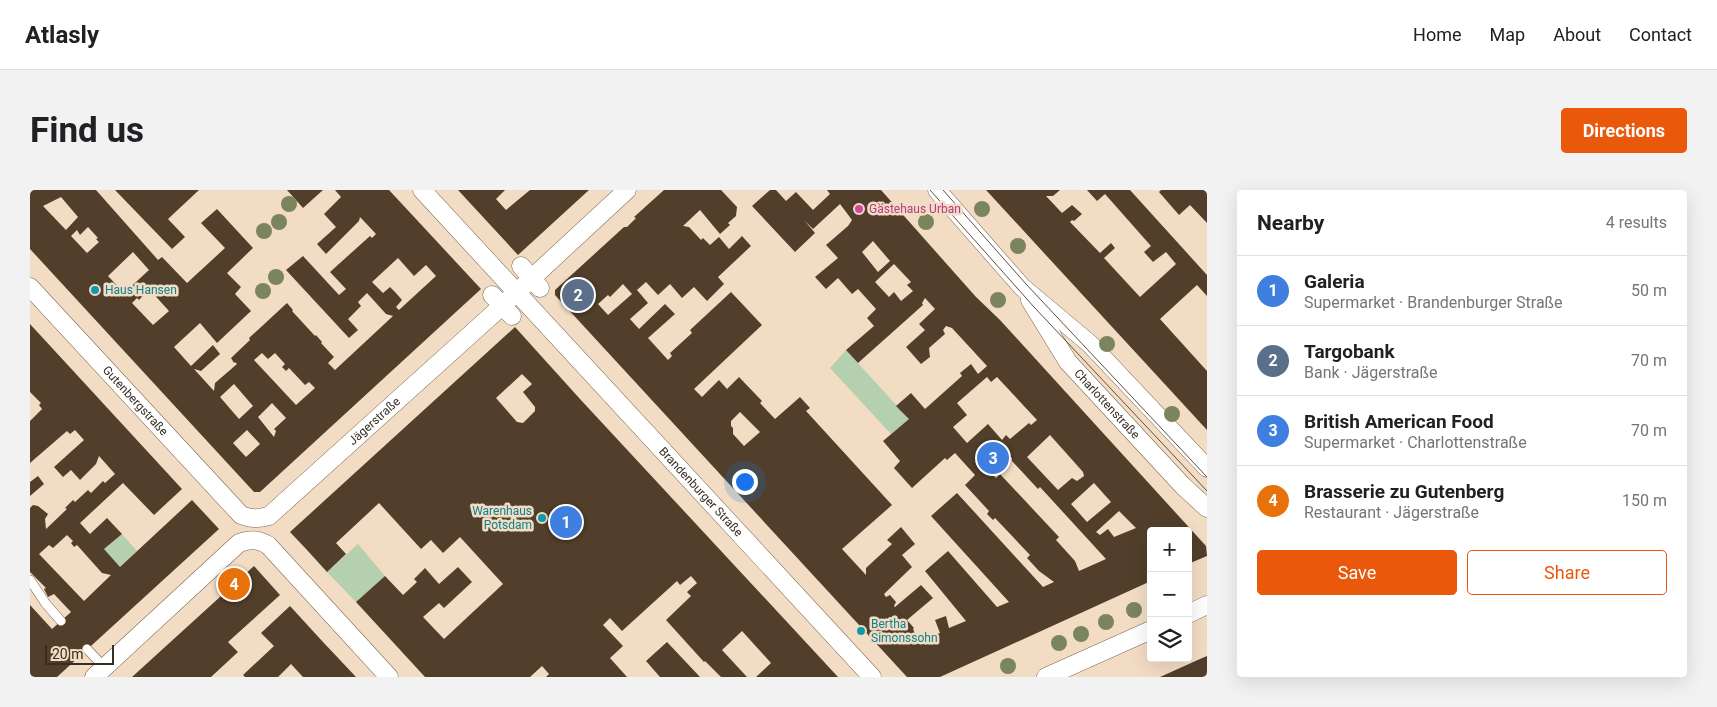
<!DOCTYPE html>
<meta charset="utf-8">
<style>
:root{--surface:#fff;--page:#f2f2f2;--text:#202124;--muted:#757577;--line:#e0e0e0;--accent:#ea580c}
body{margin:0;font-family:Roboto,sans-serif;background:var(--page);color:var(--text)}
.controls{position:absolute;right:15px;bottom:15px;display:grid;overflow:hidden;border-radius:5px;box-shadow:0 5px 20px #0002}
.controls button{width:45px;height:45px;display:grid;place-items:center;padding:0;border:0;border-bottom:1px solid var(--line);background:var(--surface);color:var(--text);font:25px sans-serif}
.scale{position:absolute;left:15px;bottom:12px;width:69px;box-sizing:border-box;padding-left:5px;border:2px solid #362d24;border-top:0;font-size:14px;line-height:18px;white-space:nowrap;color:#362d24;-webkit-text-stroke:4px #f3dcc4;paint-order:stroke}
.you{position:absolute;left:714px;top:291px;width:18px;height:18px;margin:-12px;border:4px solid #fff;border-radius:50%;background:#1a73e8;box-shadow:0 0 0 8px #1a73e833}
.badge{display:grid;place-items:center;width:32px;height:32px;border-radius:50%;background:var(--accent);color:#fff;font-size:16px;font-weight:700}
.pin{position:absolute;translate:-50% -50%;border:2px solid #fff;box-shadow:0 1px 5px #0006}
.list{margin:0;padding:0;list-style:none}
h2{display:flex;justify-content:space-between;align-items:center;height:65px;margin:0;padding:0 20px;font-size:21px}
h2 small{font-size:16px;font-weight:400;color:var(--muted)}
.list li{display:grid;grid-template-columns:32px 1fr auto;gap:15px;align-items:center;box-sizing:border-box;height:70px;padding:0 20px;border-top:1px solid var(--line)}
.list b{display:block;font-size:19px;white-space:nowrap}
.list p{margin:0;font-size:16px;white-space:nowrap;color:var(--muted)}
.list em{font-size:16px;font-style:normal;color:var(--muted)}
.actions{display:flex;gap:10px;padding:15px 20px}
.actions a{flex:1;padding:11px 0;border:1px solid var(--accent);border-radius:5px;text-align:center;font-size:18px;color:var(--accent)}
.actions .main{background:var(--accent);color:#fff}
.icon{flex:none;width:28px;height:28px;fill:none;stroke:currentColor;stroke-width:2;stroke-linecap:round;stroke-linejoin:round}
.map{position:relative;flex:none;width:1177px;height:487px;overflow:hidden;border-radius:5px}
header{display:flex;align-items:center;gap:30px;box-sizing:border-box;height:70px;padding:0 25px;background:var(--surface);border-bottom:1px solid var(--line)}
header strong{font-size:24px}
nav{display:flex;gap:28px;margin-inline-start:auto;font-size:18px}
.intro{display:flex;align-items:center;justify-content:space-between;box-sizing:border-box;height:120px;padding:0 30px}
h1{margin:0;font-size:35px}
.button{padding:12px 22px;border-radius:5px;background:var(--accent);color:#fff;font-size:18px;font-weight:700}
main{display:flex;gap:30px;padding:0 30px}
aside{flex:1;background:var(--surface);border-radius:5px;box-shadow:0 5px 20px #0002}
.map>svg:first-child{display:block}
.green{fill:#b5d0ae}
.building{fill:#513f2b;fill-rule:evenodd}
.lines{fill:none;stroke-linecap:round;stroke-linejoin:round}
.lane-casing{stroke:#7b6752;stroke-width:10}
.street-casing{stroke:#7b6752;stroke-width:19}
.lane{stroke:#fff;stroke-width:9}
.street{stroke:#fff;stroke-width:18}
.tram{stroke:#5d5145;stroke-width:1}
.tree{fill:#7a845d}
.hotel-dot{fill:#d1479c;stroke:#f3dcc4;stroke-width:2}
.culture-dot{fill:#0f9aa8;stroke:#f3dcc4;stroke-width:2}
.labels{text-anchor:middle;dominant-baseline:central;stroke-width:5;stroke-linejoin:round;paint-order:stroke}
.hotel-label{font-size:12px;fill:#b23c85;stroke:#f3dcc4;text-anchor:start}
.culture-label{font-size:12px;fill:#0d838f;stroke:#f3dcc4;text-anchor:start}
.street-label{font-size:12px;fill:#362d24;stroke:#f3dcc4}
</style>
<header>
<strong>Atlasly</strong>
<nav><a>Home</a><a>Map</a><a>About</a><a>Contact</a></nav>
</header>
<div class="intro"><h1>Find us</h1><a class="button">Directions</a></div>
<main>
<div class="map">
<svg width="1177" height="487" viewBox="0 0 1177 487">
<rect width="100%" height="100%" fill="#f3dcc4"/>
<!-- green -->
<g class="green">
<path d="M816,160l63,69 -18,15 -61,-66z"/>
<path d="M92,344l15,17 -17,16 -16,-18z"/>
<path d="M328,354l27,32 -29,26 -29,-30z"/>
</g>
<!-- building -->
<g class="building">
<path d="M0,0h66l62,70 4,-3 25,26 38,-35 -24,-25 16,-14 36,39 -26,25 14,14 -6,7 16,17 -34,32 -17,-20 -26,24 17,19 22,-21 7,9 -19,17 -7,-2 20,22 1,-8 22,-19 -2,-2 -1,1 -3,-5 19,-18 -1,-2 38,-35 6,7 -1,1 23,25 1,-1 6,7 -1,1 13,14 -6,6 7,7 58,-54 -7,-2 -19,-21 -9,9 3,4 -13,13 10,11 -9,8 -63,-68 17,-14 36,39 7,-6 -16,-17 40,-36 2,2 4,-4 -16,-17 -1,4 -33,33 -9,-10 19,-17 -12,-13 17,-17 -6,-7h54l92,99 -221,203h-6l-224,-243zM31,7l17,20 -12,13 -23,-24zM58,37l10,11 -2,1 3,3 -12,11 -16,-17 6,-6 3,5zM103,62l16,18 -25,23 -16,-17zM368,68l16,18 12,-11 10,11 -37,34 -3,-3 6,-7 -6,-7 -6,-6 -7,6 -11,-11zM119,99l20,22 -16,14 -21,-22 5,-5 2,2zM232,163l6,6 7,-6 10,11 -3,3 4,4 3,-3 16,17 4,-3 6,6 -19,17 -42,-45zM204,194l19,22 -14,13 -19,-22zM242,213l14,15 -12,11 2,2 -2,6 -16,-20zM217,240l13,14 -14,13 -13,-14z"/>
<path d="M85,0h84l-31,29 17,18 -13,12z"/>
<path d="M257,0h36l-20,18z"/>
<path d="M428,0h47l-9,9 10,11 24,-20h59l-71,65z"/>
<path d="M634,0h57l16,17 -1,9 -8,7 2,2 -10,9 -20,-24 -17,16 6,1 12,13 2,-2 7,7 9,-8 10,12 13,-13 9,10 -33,31 6,7 -17,17 -13,-14 -12,11 -12,-14 -12,11 -12,-13 -9,8 11,13 -18,16 9,10 26,-25 10,10 -27,24 20,22 4,-4 -2,-3 22,-20 -2,-3 41,-38 31,33 -68,64 8,8 17,-17 8,9 12,-12 23,24 -2,2 15,16 25,-22 10,11 -4,3 86,94 -50,44 24,26v-7l26,-24 -5,-4 14,-13 14,17 -13,11 10,12 -28,27 2,3 4,-2 6,7 -2,4 1,1 26,-22 12,13 -26,22 7,8 -1,1 6,13 21,-9 -5,-13 11,-4 3,12 17,-7 -41,-50 23,-20 49,56 12,-5 -78,-86 26,-23 86,94 11,-5 -15,-11 -12,-13 3,-3 -35,-37 -2,2 -6,-6 2,-3 -24,-26 10,-10 -20,-22 -8,7 -2,-2 -33,30 -18,-20 6,-7 -17,-20 26,-22 -13,-13 15,-13 14,16 37,-33 -2,-3 11,-9 7,10 9,-8 -35,-38 -6,-2 -3,4 2,4 -16,14 1,9 -9,7 -15,-17 19,-17 -6,-6 16,-15 -10,-11 -3,5 1,2 -65,58 -12,-13 28,-24 -7,-8 9,-9 -18,-20 -6,5 -14,-16 -12,11 -11,-12 23,-19 -12,-13 22,-19 4,-6 -12,-16 -27,25 -9,-9 11,13 -20,19 -43,-46 18,-16h6l10,11 10,-9 17,18 17,-16 -3,-4h54l95,107 24,23 206,226 1,10 -19,8v-33h-37v50l-211,96h-33l-352,-382v-5l69,-63h3l9,-9 -2,-1zM843,51l17,20 -12,11 -16,-20zM864,74l17,18 -4,3 6,6 -12,10 -7,-9 -5,5 -14,-15zM593,94l9,10 -24,21 -10,-11 10,-9 2,2zM957,187l4,5 6,-5 40,43 -6,5 -2,-2 -19,16 -4,-4 -4,5 -14,-16 -21,19 -14,-16 14,-12 -10,-12zM710,222l20,20 -16,14 -11,-12v-6l-2,-2v-5zM1020,245l33,37 1,4 -7,5 -5,-3 -14,12 -31,-33zM978,267l4,1v3l26,28 2,-2 66,72 -27,12 -4,-10 -19,-21 3,-3 -59,-63 -4,4 -6,-6zM1064,293l17,19 -24,20 -16,-18zM1089,321l17,17 -22,9 -6,-8 -8,6 -4,-3z"/>
<path d="M956,0h74l-7,6h-7l16,17 10,-8 10,9 -8,7 -2,-1 -2,2 30,31 11,-10 4,5 -11,10 36,39 36,-33 -10,-12 -13,10 -9,-10 7,-6 -46,-52 -8,7 -10,-11h43l77,85v21l-10,-11 -37,34 47,52v59z"/>
<path d="M1131,0h46v33l-17,-18 -11,10 -20,-23z"/>
<path d="M0,134l152,165 -28,26 -31,-32 -43,40 10,11 17,-16 15,16 -18,15 16,18 72,-67 27,29 -162,148h-27v-72l22,24 19,-17 -17,-18 -6,3 -4,-8 2,-1 -16,-16v-64l3,-3 5,1 10,8 -3,5 1,10 21,-20 -2,-1 8,-8 2,2 13,-12 3,3 12,-12 2,2 10,-9 -16,-18 -3,8 -16,16 -9,-10 -8,7 -9,-10 30,-27 -9,-10 -5,4 -3,-3 -37,32v-42l12,-12 -3,-4 2,-2 -11,-11zM37,345l6,6 -2,2 3,4 3,-2 25,28 9,2 -27,26 -45,-47 10,-9 4,3z"/>
<path d="M485,137l65,72 258,278h-82l15,-14 -29,-32 -20,19 25,27h-26l-16,-16 -1,1 -38,-42 25,-24 -4,-4 10,-9 -6,-7 -11,9 -3,-4 -55,50 -12,-13 -7,7 20,21 -13,12 17,19h-81l3,-3 -7,-8 -12,11h-105l-69,-75 29,-26 18,19 14,-13 -3,-3 11,-11 14,16 19,-17 14,15 -28,26 -5,-5 -16,14 21,22 59,-55 -43,-47 -17,16 -12,-13 -10,9 -42,-46 -43,40 10,11 -19,18 -20,-22 -17,-18zM492,184l10,10 -9,8 12,15v4l-12,12 -6,-1 -21,-24z"/>
<path d="M8,286l6,8 -14,12v-14z"/>
<path d="M224,376l26,29 -52,47 10,10 -27,25h-79z"/>
<path d="M260,416l33,36 33,35h-53l-12,-13 -13,13h-33l-2,-2 31,-29 -13,-13z"/>
<path d="M637,452l33,35h-40l-14,-16z"/>
<path d="M1177,466v21h-47l40,-18z"/>
</g>
<g class="lines">
<!-- lane casing -->
<g class="lane-casing">
<g id="lane">
<path d="M0,390l16,24 15,17"/>
<path d="M57,459l17,18"/>
</g>
</g>
<!-- street casing -->
<g class="street-casing">
<g id="street">
<path id="s1" d="M392,0l450,487"/>
<path d="M907,0l85,97 68,57 117,124"/>
<path d="M491,76l19,22"/>
<path id="s2" d="M0,97l211,228c10,4 17,4 28,1l223,-201 135,-125"/>
<path d="M462,105l20,21"/>
<path id="s3" d="M1000,110l38,62 115,124 24,22"/>
<path d="M1158,424l19,-9"/>
<path d="M64,487l145,-134c12,-4 18,-4 29,2l121,132"/>
<path d="M1016,487l105,-47"/>
</g>
</g>
<!-- lane -->
<use href="#lane" class="lane"/>
<!-- street -->
<use href="#street" class="street"/>
<!-- tram -->
<g class="tram">
<path d="M900,0l104,117 173,184"/>
<path d="M913,0l83,94 181,193"/>
</g>
</g>
<!-- trees -->
<g class="tree">
<circle cx="259" cy="14" r="8"/>
<circle cx="952" cy="19" r="8"/>
<circle cx="249" cy="32" r="8"/>
<circle cx="896" cy="32" r="8"/>
<circle cx="234" cy="41" r="8"/>
<circle cx="988" cy="56" r="8"/>
<circle cx="246" cy="87" r="8"/>
<circle cx="233" cy="101" r="8"/>
<circle cx="968" cy="110" r="8"/>
<circle cx="1077" cy="154" r="8"/>
<circle cx="1142" cy="224" r="8"/>
<circle cx="1104" cy="420" r="8"/>
<circle cx="1076" cy="432" r="8"/>
<circle cx="1051" cy="444" r="8"/>
<circle cx="1029" cy="453" r="8"/>
<circle cx="978" cy="476" r="8"/>
</g>
<!-- markers -->
<circle class="hotel-dot" cx="829" cy="19" r="5"/>
<g class="culture-dot">
<circle cx="65" cy="100" r="5"/>
<circle cx="512" cy="328" r="5"/>
<circle cx="831" cy="441" r="5"/>
</g>
<g class="labels">
<!-- hotel labels -->
<g class="hotel-label">
<text x="839" y="19">Gästehaus Urban</text>
</g>
<!-- culture labels -->
<g class="culture-label">
<text x="75" y="100">Haus Hansen</text>
<text x="502" y="321" text-anchor="end">Warenhaus<tspan x="502" dy="14">Potsdam</tspan></text>
<text x="841" y="434">Bertha<tspan x="841" dy="14">Simonssohn</tspan></text>
</g>
<!-- street labels -->
<g class="street-label">
<text stroke="none"><textPath href="#s2" startOffset="155">Gutenbergstraße</textPath></text>
<text stroke="none"><textPath href="#s3" startOffset="130">Charlottenstraße</textPath></text>
<text stroke="none"><textPath href="#s2" startOffset="481">Jägerstraße</textPath></text>
<text stroke="none"><textPath href="#s1" startOffset="411">Brandenburger Straße</textPath></text>
</g>
</g>
</svg>
<div class="controls">
<button>+</button>
<button>−</button>
<button><svg class="icon" aria-label="layers" viewBox="0 0 24 24"><path d="M12 4l9 5-9 5-9-5zM3 14l9 5 9-5"/></svg></button>
</div>
<div class="scale">20 m</div>
<div class="you"></div>
<div class="pin badge" style="left:536px;top:332px;background:#3f7fe0">1</div>
<div class="pin badge" style="left:548px;top:105px;background:#5c6f8a">2</div>
<div class="pin badge" style="left:963px;top:268px;background:#3f7fe0">3</div>
<div class="pin badge" style="left:204px;top:394px;background:#e8710a">4</div>
</div>
<aside>
<h2>Nearby<small>4 results</small></h2>
<ul class="list">
<li><span class="badge" style="background:#3f7fe0">1</span><div><b>Galeria</b><p>Supermarket · Brandenburger Straße</p></div><em>50 m</em></li>
<li><span class="badge" style="background:#5c6f8a">2</span><div><b>Targobank</b><p>Bank · Jägerstraße</p></div><em>70 m</em></li>
<li><span class="badge" style="background:#3f7fe0">3</span><div><b>British American Food</b><p>Supermarket · Charlottenstraße</p></div><em>70 m</em></li>
<li><span class="badge" style="background:#e8710a">4</span><div><b>Brasserie zu Gutenberg</b><p>Restaurant · Jägerstraße</p></div><em>150 m</em></li>
</ul>
<div class="actions"><a class="main">Save</a><a>Share</a></div>
</aside>
</main>
